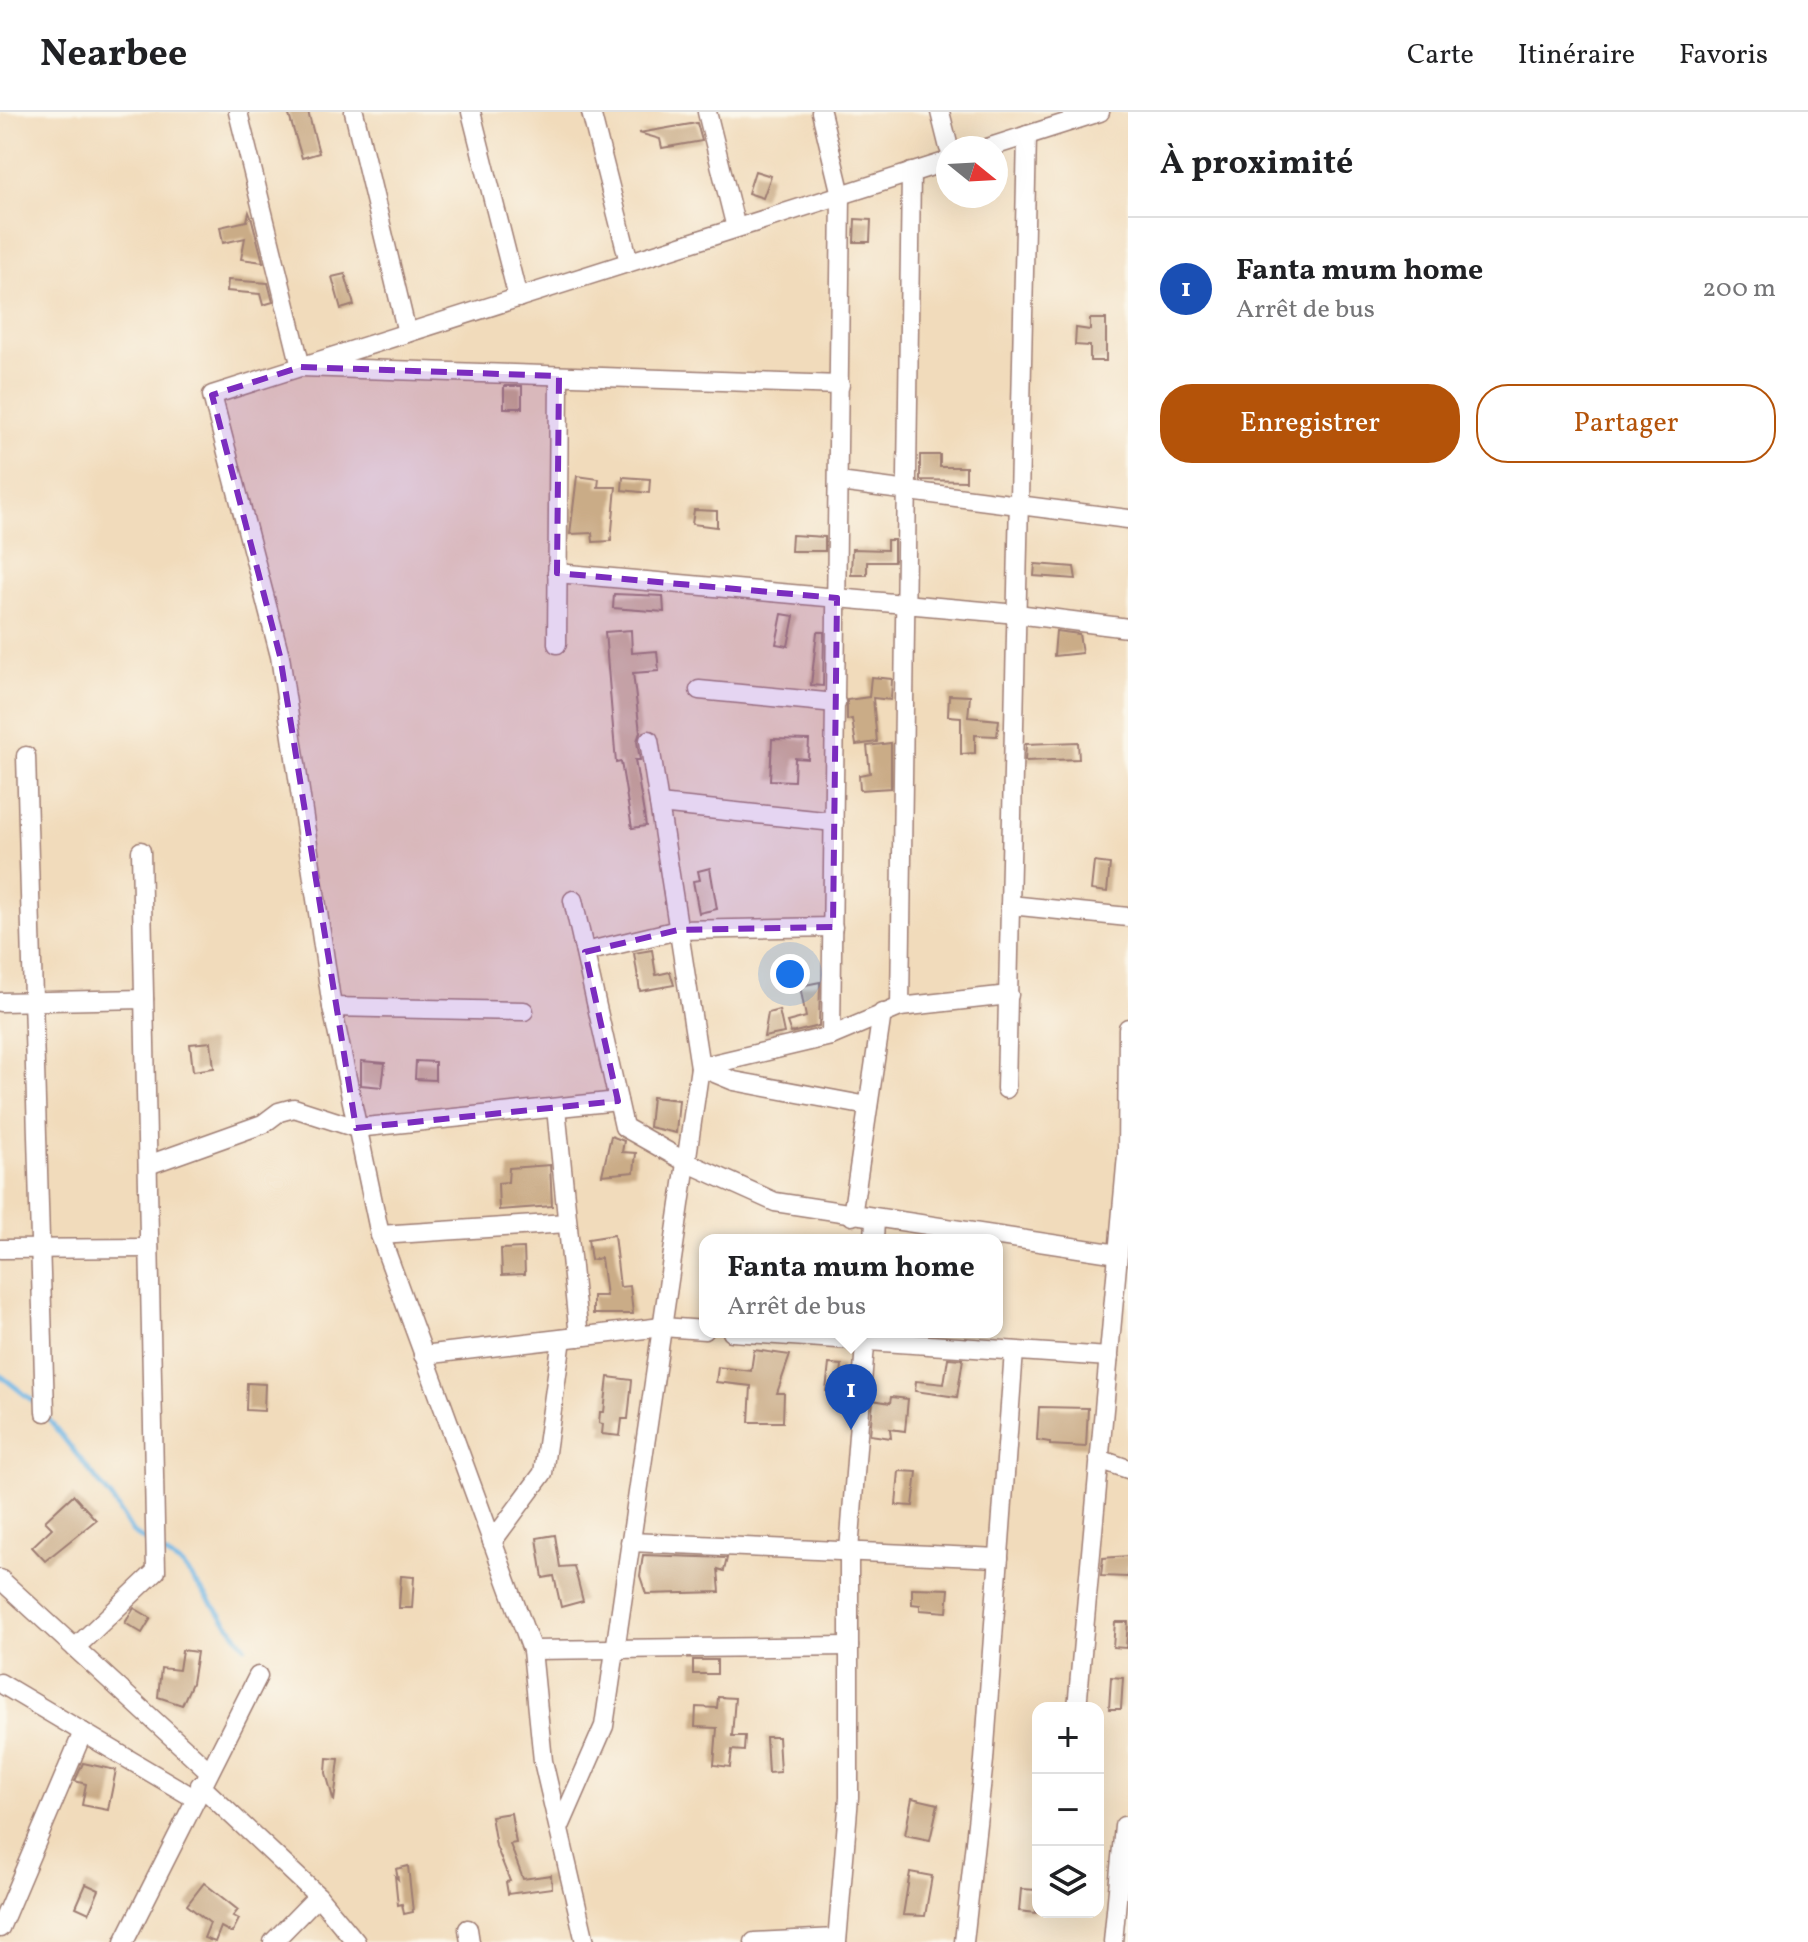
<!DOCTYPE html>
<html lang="fr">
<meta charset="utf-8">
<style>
:root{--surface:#fff;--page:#f2f2f2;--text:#202124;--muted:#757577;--line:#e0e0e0;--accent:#b45309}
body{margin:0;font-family:Vollkorn,serif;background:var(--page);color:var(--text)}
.controls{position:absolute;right:24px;bottom:24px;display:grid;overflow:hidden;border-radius:16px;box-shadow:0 8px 32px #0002}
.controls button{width:72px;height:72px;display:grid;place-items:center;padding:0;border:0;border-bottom:2px solid var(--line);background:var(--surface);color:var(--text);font:40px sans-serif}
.compass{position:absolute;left:936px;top:24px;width:72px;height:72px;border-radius:50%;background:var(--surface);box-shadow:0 8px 32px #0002;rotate:108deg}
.you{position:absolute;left:790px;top:862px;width:28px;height:28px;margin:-20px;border:6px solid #fff;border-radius:50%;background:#1a73e8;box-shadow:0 0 0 12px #1a73e833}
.badge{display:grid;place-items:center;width:52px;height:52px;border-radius:50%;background:var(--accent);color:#fff;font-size:26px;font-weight:700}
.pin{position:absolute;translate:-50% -66px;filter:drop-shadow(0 2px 4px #0008)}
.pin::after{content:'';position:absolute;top:42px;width:28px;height:24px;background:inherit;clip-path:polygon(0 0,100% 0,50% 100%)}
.popup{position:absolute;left:699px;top:1122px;width:304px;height:104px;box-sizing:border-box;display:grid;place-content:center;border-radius:16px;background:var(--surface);filter:drop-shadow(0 2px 6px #0005);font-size:26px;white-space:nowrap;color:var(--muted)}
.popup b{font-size:30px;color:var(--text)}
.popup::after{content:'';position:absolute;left:50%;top:100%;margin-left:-16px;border:16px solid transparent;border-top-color:var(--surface)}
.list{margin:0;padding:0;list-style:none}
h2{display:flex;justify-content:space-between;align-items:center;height:104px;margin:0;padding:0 32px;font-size:34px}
h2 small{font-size:26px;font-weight:400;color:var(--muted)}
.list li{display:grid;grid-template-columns:52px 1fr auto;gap:24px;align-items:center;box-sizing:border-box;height:144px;padding:0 32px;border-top:2px solid var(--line)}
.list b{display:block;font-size:30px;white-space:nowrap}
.list p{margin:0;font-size:26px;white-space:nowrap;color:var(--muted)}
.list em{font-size:26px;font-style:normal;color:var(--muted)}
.actions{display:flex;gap:16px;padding:24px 32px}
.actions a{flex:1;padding:18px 0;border:2px solid var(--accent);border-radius:32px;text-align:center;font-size:28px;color:var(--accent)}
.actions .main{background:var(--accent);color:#fff}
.icon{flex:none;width:44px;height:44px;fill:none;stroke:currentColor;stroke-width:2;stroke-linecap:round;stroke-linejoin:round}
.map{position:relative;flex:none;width:1128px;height:1830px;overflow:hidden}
header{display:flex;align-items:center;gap:48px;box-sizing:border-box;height:112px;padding:0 40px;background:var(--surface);border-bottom:2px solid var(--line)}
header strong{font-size:38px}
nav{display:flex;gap:44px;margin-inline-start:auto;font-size:28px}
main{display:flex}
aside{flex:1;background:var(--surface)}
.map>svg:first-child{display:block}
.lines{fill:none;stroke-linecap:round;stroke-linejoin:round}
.stream{stroke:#6cb3e3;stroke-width:5}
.building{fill:#caac87}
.street-casing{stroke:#9e7d73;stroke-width:21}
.street{stroke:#fff;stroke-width:18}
.marked{fill:#7b2cbf;fill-opacity:0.2;stroke:#7b2cbf;stroke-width:6;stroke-dasharray:16 10;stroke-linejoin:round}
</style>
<header>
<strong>Nearbee</strong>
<nav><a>Carte</a><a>Itinéraire</a><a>Favoris</a></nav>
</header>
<main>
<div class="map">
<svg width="1128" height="1830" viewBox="0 0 1128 1830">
<rect width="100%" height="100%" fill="#fbf7ec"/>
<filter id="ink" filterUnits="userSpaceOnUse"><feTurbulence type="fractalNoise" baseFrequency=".0125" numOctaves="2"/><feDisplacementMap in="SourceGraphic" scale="16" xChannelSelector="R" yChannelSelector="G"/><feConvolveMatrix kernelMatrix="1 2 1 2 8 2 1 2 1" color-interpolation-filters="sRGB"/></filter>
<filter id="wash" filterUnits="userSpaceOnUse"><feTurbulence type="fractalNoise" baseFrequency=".006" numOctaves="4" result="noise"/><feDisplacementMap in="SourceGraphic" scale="32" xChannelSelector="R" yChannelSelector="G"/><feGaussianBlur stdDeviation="1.8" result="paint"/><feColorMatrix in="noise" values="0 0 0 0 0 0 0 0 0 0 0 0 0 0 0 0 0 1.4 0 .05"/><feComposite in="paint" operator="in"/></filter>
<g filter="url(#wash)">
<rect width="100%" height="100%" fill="#f1dbbb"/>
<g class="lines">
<!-- stream -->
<g class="stream">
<path d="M0,1263l38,30"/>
<path d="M46,1304l66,83 20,33 18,12"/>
<path d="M161,1440l22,14 62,80"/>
</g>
</g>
<g id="blocks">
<!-- building -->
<g class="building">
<path d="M288,0h20l11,41 -17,5z"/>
<path d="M697,11l5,18 -40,7 -2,-9 -21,-6z"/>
<path d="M755,59l16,5 -8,22 -15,-5z"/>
<path d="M249,100l3,8 11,42 -22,-3 4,-21 -22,5 -3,-16 27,-6z"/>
<path d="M855,107l16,1 -1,22h-16z"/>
<path d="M345,162l9,31 -13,4 -9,-32z"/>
<path d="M228,168l40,3 5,19 -10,3 -3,-11 -33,-3z"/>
<path d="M1090,207h16v42h-16v-15l-15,-1 1,-17 14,2z"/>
<rect x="504" y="274" width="18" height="22"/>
<path d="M920,343h20v12h26v14l-46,-1z"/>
<path d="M577,364l22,3 -1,8h18l-5,54 -18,1 -1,-9 -22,1z"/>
<path d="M623,365l27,2 -1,14 -27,-3z"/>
<path d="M694,398l23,1v16l-25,-3z"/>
<path d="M792,423l33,2v14h-34z"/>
<path d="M887,428h7v22h-27v13h-16l1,-26 35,1z"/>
<path d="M1035,452l39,3 2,12 -42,-3z"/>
<path d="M614,482l49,2 1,16 -51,-4z"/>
<path d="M782,502l12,2 -6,30 -12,-2z"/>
<path d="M631,518l1,23 25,-2 2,20 -26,2 7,59 -3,9 3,19h-5l11,66 -14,2 -11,-66 -5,1 -11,-131z"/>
<path d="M1056,519l23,3 3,19 -28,3z"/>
<path d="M817,520h7l-1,54 -12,-1z"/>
<path d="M871,565l21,2 -1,21 -18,-2 4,44 -21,3 -4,-26 -5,1v-20l22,-3z"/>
<path d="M949,583l21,1 -2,21 31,3 -2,16 -22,-1v18l-14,1v-37l-13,-1z"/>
<path d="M772,627l37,1 -1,19 -13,-1 -1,23 -24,-1z"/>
<path d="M1078,630l1,17 -54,2 1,-17z"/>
<path d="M891,631v45l-31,2 -1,-15 11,-2 -3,-27z"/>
<path d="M1094,750l16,2 -3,28 -16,-2z"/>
<path d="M710,756l7,41 -18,4 -6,-32 7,-1 -2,-9z"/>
<path d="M652,838l4,25 14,-3 4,13 -34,6 -6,-38z"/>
<path d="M820,870l-1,44 -28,7 -4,-11 19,-5 -6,-31z"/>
<path d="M779,898l5,23 -20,4 4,-24z"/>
<path d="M211,930l3,26 -21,3 -3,-27z"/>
<path d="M361,949l24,2 -3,24 -21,-2z"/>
<path d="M416,949l19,1v18l-20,-1z"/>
<path d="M652,985l27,3 -3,33 -27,-6z"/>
<path d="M611,1024l13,5 -2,11 14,1 -2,19 -32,3z"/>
<path d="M550,1053l2,41 -53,4 -1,-27 10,-1 1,-14z"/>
<path d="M614,1123l6,52 10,-1 3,28h-40v-18h13l-5,-38 -10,2 -3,-21z"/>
<path d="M524,1136l1,26 -23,1 -1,-26z"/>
<path d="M754,1238l36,5 -13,38h7l-1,29h-34l2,-36 -35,-4 2,-15 33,4z"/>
<path d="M948,1246l15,1 -6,38 -42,-6 1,-10 28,3z"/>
<path d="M829,1252l13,1 -3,27 -13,-1z"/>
<path d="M608,1265l24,3 -4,39h-6l-2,17 -18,-2 1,-10 -4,-1 1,-11h4z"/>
<path d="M247,1271l18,1 -1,27 -18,-1z"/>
<path d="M891,1285l17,2 -3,32 -15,-2 1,9 -21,-3 3,-35 17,3z"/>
<path d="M1039,1295l49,1 -2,39 -36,-2v-3l-13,-2z"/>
<path d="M899,1359l18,1 -4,34 -17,-1z"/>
<path d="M73,1383l23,25 -51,41 -13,-14 20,-19 -7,-7z"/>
<path d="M555,1423l5,32 14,-1 9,35 -22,6 -7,-31 -11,2 -6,-40z"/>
<path d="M643,1443l84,3 -3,13 -6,-2 2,23 -74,2 -6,-18z"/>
<path d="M1128,1444v21l-27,-1 2,-18z"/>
<path d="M401,1464l13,1 -2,31h-13z"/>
<path d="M912,1476l37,1 -2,23 -27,-2v-5l-8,-1z"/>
<path d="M134,1496l17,10 -9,15 -17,-10z"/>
<path d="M1115,1510h13l-2,26 -13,-1z"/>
<path d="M182,1538l15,2 -5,31 -10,22 -24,-8 3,-29 18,2z"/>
<rect x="693" y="1548" width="24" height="14"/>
<path d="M1111,1565l12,1 -2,31h-12z"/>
<path d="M718,1585l17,1 -3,38h13l-1,15 -12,-1 -2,17 -16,-2 3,-37 -22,-1 1,-20 21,1z"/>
<path d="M766,1625h12l2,35 -12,1z"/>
<path d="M327,1646l12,1 -5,43 -8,-29z"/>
<path d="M83,1651l33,7 -8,40 -26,-5 4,-21 -11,-3z"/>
<path d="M912,1686l26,6 -8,36 -25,-5z"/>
<path d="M511,1701l5,30 -6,1 13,35 28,-4 1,13 -44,6 -2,-12 4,-1 -14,-35 -5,-30z"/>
<path d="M408,1754l5,46 -9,2 -2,-10 -4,1 -3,-29 3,3 -2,-10z"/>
<path d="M910,1760l22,4 -7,40 -22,-1z"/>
<path d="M204,1771l34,27 -5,6 6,3 -7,14 -11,-6 -6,15 -11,-4 6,-15 -23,-18z"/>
<path d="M86,1772l13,6 -10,23 -13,-6z"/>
<path d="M1021,1777l17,1 -2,23 -17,-2z"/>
</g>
</g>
</g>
<g filter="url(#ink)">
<use href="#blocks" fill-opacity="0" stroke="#9e7d73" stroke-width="2"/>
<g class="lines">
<!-- street casing -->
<g class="street-casing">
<g id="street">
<path d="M238,0l63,255 539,18"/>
<path d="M354,0l53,221"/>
<path d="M471,0l47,186"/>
<path d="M591,0l38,150"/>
<path d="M707,0l29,116"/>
<path d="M821,0l20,83 -10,841"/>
<path d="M940,0l9,36"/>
<path d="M987,36l113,-36"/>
<path d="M839,370l289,37"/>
<path d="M557,461l460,41 111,14"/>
<path d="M557,532l2,-268"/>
<path d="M699,578l137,13"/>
<path d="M26,644l19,656"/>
<path d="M659,692l175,18"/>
<path d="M573,788l51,227 62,35 89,40 343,52"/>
<path d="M1010,793l118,12"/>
<path d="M585,840l93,-22 155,-3"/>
<path d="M0,890l144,-3"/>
<path d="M332,895l192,4"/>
<path d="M900,895l11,-835"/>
<path d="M700,955l131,-31 69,-29 109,-12"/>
<path d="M700,955l34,14 134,25"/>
<path d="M1006,977l21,-954"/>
<path d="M556,996l23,229"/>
<path d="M148,1053l115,-41 16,-12 15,-4 62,20 262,-27"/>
<path d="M852,1104l30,-203"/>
<path d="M380,1123l187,-12"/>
<path d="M874,1128l1,-20"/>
<path d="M0,1137l149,-1"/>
<path d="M732,1220l377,25"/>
<path d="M423,1243l239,-28 43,3"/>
<path d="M1099,1347l29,10"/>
<path d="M492,1430l51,-69 19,-134"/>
<path d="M630,1430l369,16"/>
<path d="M0,1467l208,191"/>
<path d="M75,1536l81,-77 -15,-720"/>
<path d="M532,1538l317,-4"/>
<path d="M0,1571l194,115"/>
<path d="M1077,1596l50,-553 1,-127"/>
<path d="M200,1673l118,111 38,46"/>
<path d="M559,1717l45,-103 96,-659 -51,-327"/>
<path d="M0,1816l83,-196"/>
<path d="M468,1817l2,13"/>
<path d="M124,1830l134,-266"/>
<path d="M273,1830l45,-46"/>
<path d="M585,1830l-42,-181 -11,-111 -152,-415 -48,-228 -52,-351 -68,-261 736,-234"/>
<path d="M754,1830l83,-4"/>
<path d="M837,1830l12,-145v-246l17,-219"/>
<path d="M964,1830l20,-182 30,-409"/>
<path d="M1113,1830l11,-116"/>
</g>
</g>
<!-- street -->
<use href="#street" class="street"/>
</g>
</g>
<!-- marked area -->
<path class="marked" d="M301,255l258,9 -2,197 280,25 -4,329 -155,3 -93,22 33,149 -262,27 -76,-472 -68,-261z"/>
</svg>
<div class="controls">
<button>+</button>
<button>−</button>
<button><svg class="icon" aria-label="layers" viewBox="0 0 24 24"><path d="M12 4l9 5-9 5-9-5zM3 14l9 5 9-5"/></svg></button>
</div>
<svg class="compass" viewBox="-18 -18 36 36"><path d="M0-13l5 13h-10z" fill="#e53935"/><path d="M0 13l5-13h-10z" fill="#757577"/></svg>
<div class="you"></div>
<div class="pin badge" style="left:851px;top:1318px;background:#1a4fb4">1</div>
<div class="popup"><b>Fanta mum home</b>Arrêt de bus</div>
</div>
<aside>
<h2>À proximité<small></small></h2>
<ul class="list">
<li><span class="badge" style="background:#1a4fb4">1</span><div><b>Fanta mum home</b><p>Arrêt de bus</p></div><em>200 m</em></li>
</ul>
<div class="actions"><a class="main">Enregistrer</a><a>Partager</a></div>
</aside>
</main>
